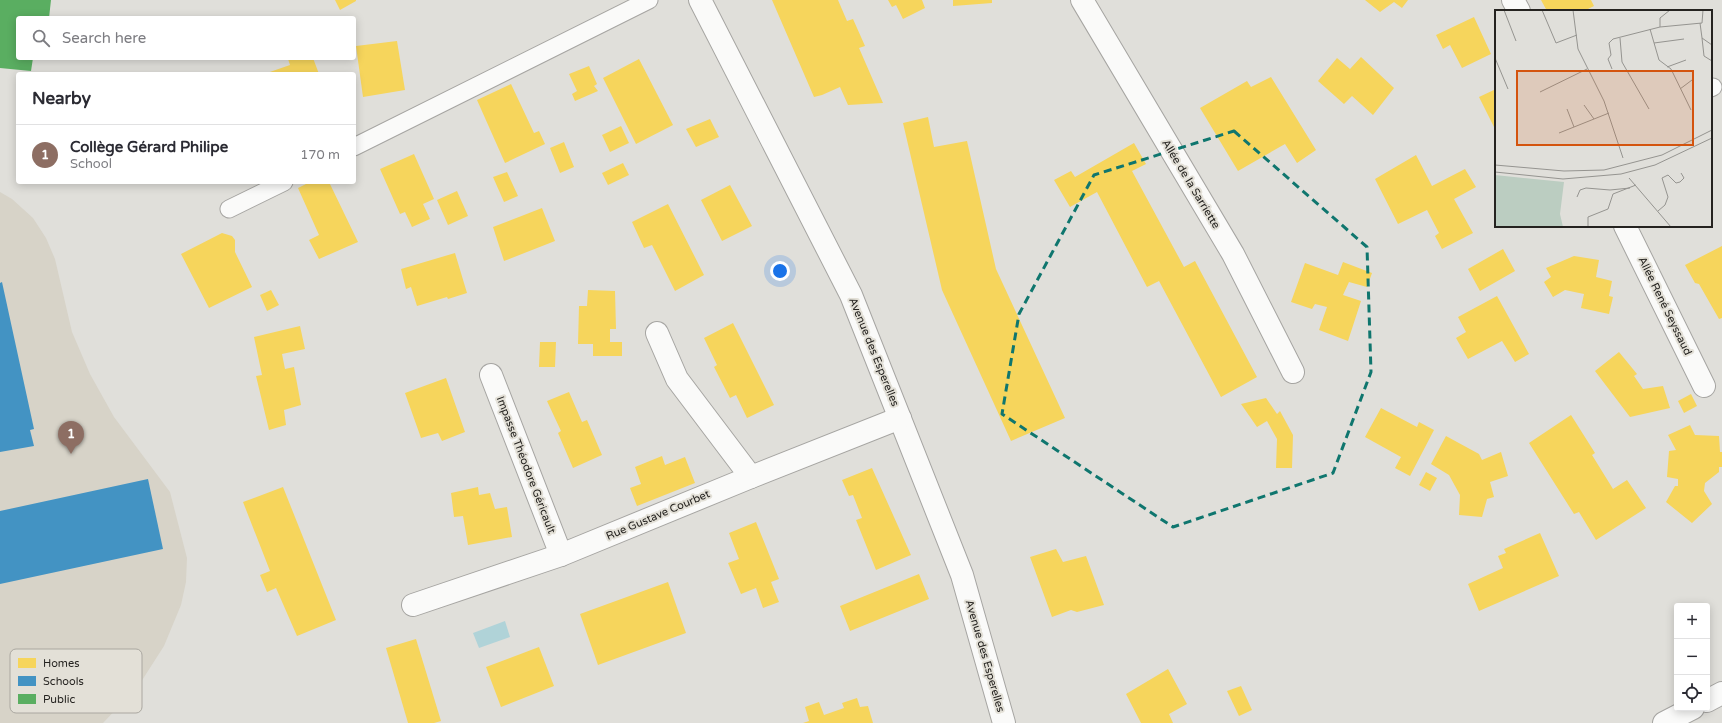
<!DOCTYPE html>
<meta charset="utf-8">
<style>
:root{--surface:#fff;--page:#f7f7f7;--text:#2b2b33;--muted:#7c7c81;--line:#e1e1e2;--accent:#666561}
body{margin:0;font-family:"Varela Round",sans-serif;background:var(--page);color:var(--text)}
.controls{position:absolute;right:12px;bottom:12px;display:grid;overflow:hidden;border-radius:4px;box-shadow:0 2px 10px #0003}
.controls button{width:36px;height:36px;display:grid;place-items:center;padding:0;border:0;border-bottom:1px solid var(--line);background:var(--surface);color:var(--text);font:20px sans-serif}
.you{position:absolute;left:780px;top:271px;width:14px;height:14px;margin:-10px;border:3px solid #fff;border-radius:50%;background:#1a73e8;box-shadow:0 0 0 6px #1a73e833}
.badge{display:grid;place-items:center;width:26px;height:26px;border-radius:50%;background:var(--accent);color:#fff;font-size:13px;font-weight:700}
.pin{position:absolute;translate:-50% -33px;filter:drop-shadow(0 1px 2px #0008)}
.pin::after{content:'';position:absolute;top:21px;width:14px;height:12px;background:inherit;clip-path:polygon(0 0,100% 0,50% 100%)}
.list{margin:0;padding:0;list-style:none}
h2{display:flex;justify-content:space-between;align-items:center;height:52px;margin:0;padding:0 16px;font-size:17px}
h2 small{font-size:13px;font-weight:400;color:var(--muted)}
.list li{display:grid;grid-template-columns:26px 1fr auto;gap:12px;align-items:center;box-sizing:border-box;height:60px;padding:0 16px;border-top:1px solid var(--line)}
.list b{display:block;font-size:15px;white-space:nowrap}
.list p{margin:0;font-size:13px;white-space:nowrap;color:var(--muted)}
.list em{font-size:13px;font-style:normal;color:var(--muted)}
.icon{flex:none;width:22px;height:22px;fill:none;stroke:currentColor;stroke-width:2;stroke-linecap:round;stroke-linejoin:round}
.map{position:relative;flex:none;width:1722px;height:723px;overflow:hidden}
.search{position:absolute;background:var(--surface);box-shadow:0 2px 10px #0003;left:16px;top:16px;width:340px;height:44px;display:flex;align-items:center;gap:10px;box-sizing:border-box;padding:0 14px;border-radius:4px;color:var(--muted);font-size:15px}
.panel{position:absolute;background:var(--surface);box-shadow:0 2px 10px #0003;left:16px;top:72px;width:340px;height:112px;border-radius:4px}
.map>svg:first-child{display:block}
.built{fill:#d7d3c8}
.water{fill:#b0d3d8}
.homes{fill:#f6d55c}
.schools{fill:#4393c3}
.public{fill:#5aae61}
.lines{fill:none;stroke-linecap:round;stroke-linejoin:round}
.lane-casing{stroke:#a6a5a2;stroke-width:19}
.street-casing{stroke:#a6a5a2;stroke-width:24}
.highway-casing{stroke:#a6a5a2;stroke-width:24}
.lane{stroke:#fafaf9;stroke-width:17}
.street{stroke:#fafaf9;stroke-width:22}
.highway{stroke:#fafaf9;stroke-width:22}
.marked{fill:none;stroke:#0f766e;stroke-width:3;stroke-dasharray:8 5;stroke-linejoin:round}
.labels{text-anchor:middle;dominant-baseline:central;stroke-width:4;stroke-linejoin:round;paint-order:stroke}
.street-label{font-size:11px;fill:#252320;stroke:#e3e0d7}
.inset-road{fill:none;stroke:#959490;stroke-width:1}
.view{fill:#d4540e;fill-opacity:0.15;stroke:#d4540e;stroke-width:2}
.inset-edge{fill:none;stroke:#252320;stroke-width:2}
.key{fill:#e3e0d7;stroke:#aaa7a0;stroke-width:1}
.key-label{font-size:11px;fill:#252320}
</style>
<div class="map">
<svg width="1722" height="723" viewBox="0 0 1722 723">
<rect width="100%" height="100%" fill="#e0dfda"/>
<!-- built -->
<path class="built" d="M0,192l12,7 21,19 13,20 9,21 17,73 18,42 24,43 56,75 17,66 -1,24 -5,23 -17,41 -25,39 -36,38h-103z"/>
<!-- water -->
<path class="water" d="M505,621l5,16 -31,11 -6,-15z"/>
<!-- homes -->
<g class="homes">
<path d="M335,0h21v1l-16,9z"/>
<path d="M772,0h66l9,21 6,-2 12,27 -6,2 24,55 -35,2 -8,-18 -18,8 -8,2z"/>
<path d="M888,0h34l3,8 -22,11 -7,-14 -4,2z"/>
<path d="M953,0h39v3l-39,3z"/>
<path d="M1365,0h43l-6,8 -8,-6 -14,10z"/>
<path d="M1541,0h50l3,6 -10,5h-37z"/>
<path d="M1474,17l17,37 -29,14 -12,-23 -7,4 -7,-14z"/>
<path d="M397,41l8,49 -42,7 -7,-51z"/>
<path d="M1361,57l33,31 -21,27 -21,-19 -8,8 -26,-23 19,-23 13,11z"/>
<path d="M290,58h23l6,16h-55l26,-9 -2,-6z"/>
<path d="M639,59l34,66 -37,19 -33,-66z"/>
<path d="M589,66l8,18 -3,2 4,5 -23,10 -3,-7 5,-3 -8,-17z"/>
<path d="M1271,77l45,73 -19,13 -12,-19 -47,27 -38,-63 47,-27 4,6z"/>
<path d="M511,84l23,49 5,-2 6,13 -40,19 -28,-63z"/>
<path d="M1496,89v42l-17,-34z"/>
<path d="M928,117l6,30 33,-6 29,128 69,149 -54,23 -69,-151 -39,-167z"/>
<path d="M710,119l9,18 -23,10 -10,-18z"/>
<path d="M621,126l8,17 -19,9 -8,-17z"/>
<path d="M564,142l10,25 -14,6 -10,-25z"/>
<path d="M1134,143l12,21 -14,7 52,96 11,-6 62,116 -36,20 -62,-116 -12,6 -50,-95 -27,15 -16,-27 17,-9 4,6z"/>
<path d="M414,154l20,45 -11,5 7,15 -18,8 -7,-15 -5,2 -20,-45z"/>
<path d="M1416,155l16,31 33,-17 11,18 -22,12 19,34 -31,16 -7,-13 4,-3 -12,-23 -29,14 -23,-45z"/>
<path d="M623,163l6,12 -21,10 -6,-12z"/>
<path d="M507,172l11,24 -14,6 -11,-25z"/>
<path d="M310,182h19l29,60 -39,17 -10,-19 10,-5 -21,-47z"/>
<path d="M730,185l22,41 -30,15 -21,-41z"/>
<path d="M457,191l11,25 -20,9 -11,-25z"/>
<path d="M668,204l36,71 -29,16 -23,-46 -8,3 -12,-26z"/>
<path d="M542,208l13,33 -51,20 -11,-34z"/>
<path d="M222,233l10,3 3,4v12l17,35 -43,21 -28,-54z"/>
<path d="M1722,246v72l-3,1 -20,-35 -4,-1 -10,-18z"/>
<path d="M1503,249l12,22 -35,20 -12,-22z"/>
<path d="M455,253l12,40 -19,6 -1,-2 -30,9 -6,-19 -5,2 -5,-20z"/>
<path d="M1574,256l25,4 -3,17 16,4 -3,15 4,1 -4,17 -28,-6 3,-14 -19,-4 -12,7 -9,-15 7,-5 -5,-9z"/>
<path d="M1343,262l29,11 -5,14 -18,-5 -6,13 18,6 -13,40 -29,-11 8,-23 -12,-3 -3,5 -21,-7 14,-39 33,12z"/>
<path d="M271,290l8,15 -12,6 -7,-16z"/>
<path d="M588,290l27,1 1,38h-6v13h12v14h-29v-12h-15l1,-38h8z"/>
<path d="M1497,296l32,58 -14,8 -13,-21 -34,18 -12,-21 10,-6 -8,-15z"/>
<path d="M733,323l41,82 -27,13 -11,-23 -6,3 -16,-31 3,-2 -13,-27z"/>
<path d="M300,326l5,23 -23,5 3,15 9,-2 7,38 -17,5 2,15 -17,5 -13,-54 6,-1 -8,-38z"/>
<path d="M540,342h16l-1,25h-16z"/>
<path d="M1619,352l18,22 -3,2 9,13 20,-3 7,22 -40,9 -35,-46z"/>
<path d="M446,378l19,54 -23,9 -4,-8 -17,5 -16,-45z"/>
<path d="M569,392l13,30 5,-2 15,35 -29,13 -15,-35 3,-2 -14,-30z"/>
<path d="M1691,394l6,12 -13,7 -6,-12z"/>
<path d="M1266,398l11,16 3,-3 13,24 -1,33h-16l1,-29 -10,-18 -10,6 -16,-23z"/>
<path d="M1381,408l36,19 2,-5 15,8 -24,46 -15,-8 6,-11 -36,-20z"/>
<path d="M1571,415l24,38 -3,2 21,34 14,-9 19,28 -50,32 -17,-28 -5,2 -45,-71z"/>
<path d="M1690,425l5,10 24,1 1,16h2v15h-3v5l-14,11 -1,8 8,13 -20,19 -26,-21 9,-16h3v-7l-11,-2 2,-26 7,-1 -8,-15z"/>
<path d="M1446,436l33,18 3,6 19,-8 7,24 -18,6 4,15 -7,2 -5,18 -23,-2 1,-20 -11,-20 -18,-11z"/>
<path d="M662,456l3,9 20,-8 10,26 -58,23 -7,-18 11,-4 -6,-17z"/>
<path d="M872,468l39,87 -35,15 -20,-50 6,-2 -9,-23 -4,1 -7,-16z"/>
<path d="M1426,472l11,6 -7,13 -11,-6z"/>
<path d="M283,487l53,133 -39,16 -21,-48 -9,4 -7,-17 10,-4 -27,-69z"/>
<path d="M478,487l1,8 11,-2 5,16 12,-2 5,30 -44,8 -5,-29 -9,1 -3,-24z"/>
<path d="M756,522l23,57 -8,3 8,20 -16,6 -7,-20 -15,6 -13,-31 11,-4 -10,-26z"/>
<path d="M1540,533l19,43 -80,35 -11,-27 35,-16 -5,-12 8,-3 -2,-4z"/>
<path d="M1056,549l7,13 23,-6 18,49 -27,7 -6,-2 -19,7 -22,-60z"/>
<path d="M919,574l10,25 -79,32 -10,-25z"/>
<path d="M668,582l18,51 -88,32 -18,-51z"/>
<path d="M416,639l25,82 -7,2h-26l-22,-75z"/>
<path d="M539,647l15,39 -53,21 -15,-40z"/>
<path d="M1168,669l19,35 -18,10 4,9h-32l-15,-29z"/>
<path d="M1241,686l11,24 -13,6 -12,-25z"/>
<path d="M857,698l3,9 8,-1 5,17h-70l6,-2 -4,-14 14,-5 5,13 20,-7 -2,-5z"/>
</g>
<!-- schools -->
<g class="schools">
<path d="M2,282l32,147 -4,1 4,16 -34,6v-169z"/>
<path d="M148,479l15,70 -163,35v-73z"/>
</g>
<!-- public -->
<path class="public" d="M0,0h51l-2,18h-31v40h15l-2,13 -31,-3z"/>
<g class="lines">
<!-- lane casing -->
<g class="lane-casing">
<g id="lane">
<path d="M1711,88l2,-1"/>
<path d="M354,147l295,-147"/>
<path d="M229,209l55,-27"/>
</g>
</g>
<!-- street casing -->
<g class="street-casing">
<g id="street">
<path d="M700,0l151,295 111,280 42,148"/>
<path d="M1082,0l151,254 60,118"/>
<path d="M1513,0l6,11"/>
<path d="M1625,226l79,160"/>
<path d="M657,333l20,46 74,98"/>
<path d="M491,375l70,180"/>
<path d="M413,605l148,-50 190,-78 149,-59"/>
</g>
</g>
<!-- highway casing -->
<g class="highway-casing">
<g id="highway">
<path d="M1707,701l15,-8"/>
<path d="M1664,723l29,-15"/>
</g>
</g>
<!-- lane -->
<use href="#lane" class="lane"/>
<!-- street -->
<use href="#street" class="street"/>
<!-- highway -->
<use href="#highway" class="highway"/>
</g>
<!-- marked area -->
<path class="marked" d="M1234,131l133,116 4,125 -38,101 -160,54 -171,-113 17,-100 75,-139z"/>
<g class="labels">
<!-- street labels -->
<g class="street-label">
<text transform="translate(1191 184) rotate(59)">Allée de la Sarriette</text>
<text transform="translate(1665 306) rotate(64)">Allée René Seyssaud</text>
<text transform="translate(874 352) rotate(68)">Avenue des Esperelles</text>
<text transform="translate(526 465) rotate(69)">Impasse Théodore Géricault</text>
<text transform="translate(658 515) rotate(-23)">Rue Gustave Courbet</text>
<text transform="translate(985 656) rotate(74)">Avenue des Esperelles</text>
</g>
</g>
<!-- overview -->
<g transform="translate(1495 10)">
<rect width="217" height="217" fill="#e0dfda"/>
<path d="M0,165l69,7 -4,32 3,13h-68z" fill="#bbcdc1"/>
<path class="inset-road" d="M9,0l12,31M47,0l14,33 21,-8M78,0l5,39 26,52 19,57M205,13l2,15 10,7M165,17v-9l10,-8M155,19l9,31 12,9 20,41M125,28l2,24 27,47M207,28l2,18 8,5M159,33l30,-4M0,48l13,31M172,57l19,-7M117,59l-4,-10 3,-4 -2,-12 4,-4 47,-12 42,-4 1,-13M185,79l12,-9M45,82l47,-23M89,95l10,14M72,99l7,18M64,123l50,-20M0,155l69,6 40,-1 58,-15 50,-25M0,162l68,7 58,-5 34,-9 57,-27M134,168l42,49M82,187l3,-7 6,-2 24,2 20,-2M163,201l7,-6 3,-8 -6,-19 6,-3 8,8 4,-1 4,-4 -3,-5M93,217v-10l20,-8 5,-15 23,-9"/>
<path class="view" d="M22,61h176v74h-176z"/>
<rect width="217" height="217" class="inset-edge"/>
</g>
<!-- legend -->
<rect x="10" y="649" width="132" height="64" rx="6" class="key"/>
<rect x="18" y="658" width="18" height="10" fill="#f6d55c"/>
<rect x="18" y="676" width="18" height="10" fill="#4393c3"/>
<rect x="18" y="694" width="18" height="10" fill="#5aae61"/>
<g class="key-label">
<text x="43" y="667">Homes</text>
<text x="43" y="685">Schools</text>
<text x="43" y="703">Public</text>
</g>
</svg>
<div class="controls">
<button>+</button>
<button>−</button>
<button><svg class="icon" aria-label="locate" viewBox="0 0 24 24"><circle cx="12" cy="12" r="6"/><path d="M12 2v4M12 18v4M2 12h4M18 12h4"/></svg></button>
</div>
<div class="you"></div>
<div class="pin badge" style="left:71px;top:454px;background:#8d6e63">1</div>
<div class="search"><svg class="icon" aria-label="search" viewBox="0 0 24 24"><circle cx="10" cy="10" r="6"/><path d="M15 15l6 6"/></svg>Search here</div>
<section class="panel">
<h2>Nearby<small></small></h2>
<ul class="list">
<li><span class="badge" style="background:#8d6e63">1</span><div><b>Collège Gérard Philipe</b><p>School</p></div><em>170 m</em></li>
</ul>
</section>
</div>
